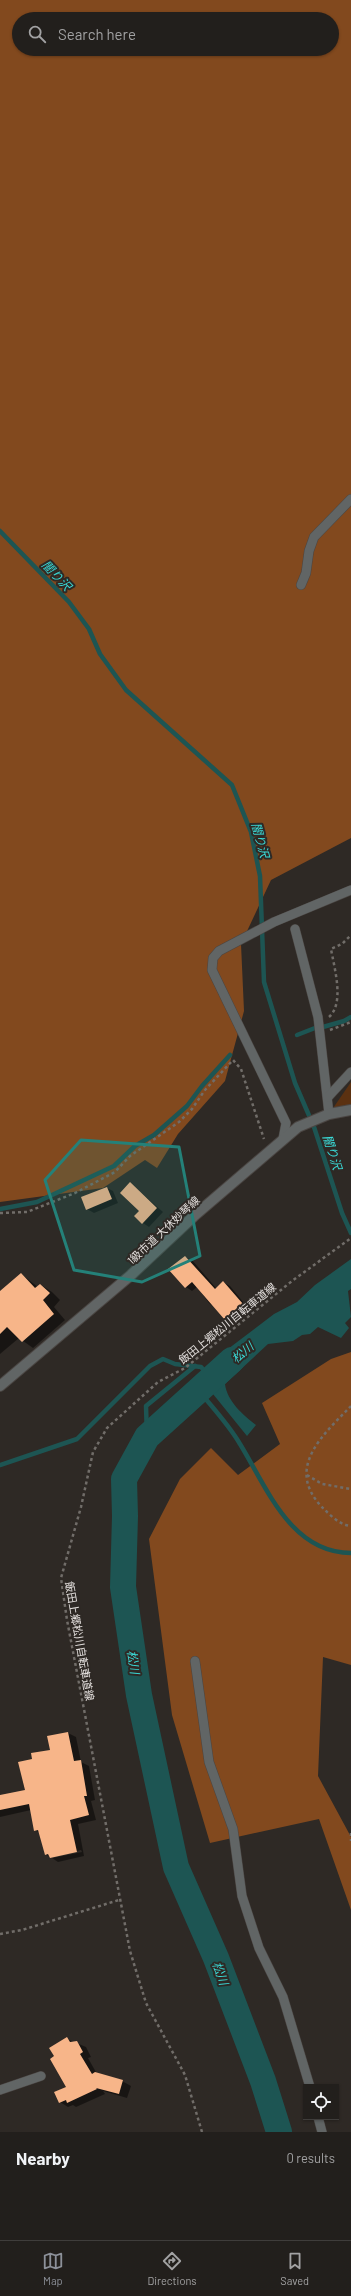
<!DOCTYPE html>
<meta charset="utf-8">
<style>
:root{--surface:#221f1c;--page:#2e2c29;--text:#f1f3f6;--muted:#a2a2a3;--line:#3f3d3b;--accent:#8c9099}
body{margin:0;font-family:Barlow,"Noto Sans JP",sans-serif;background:var(--page);color:var(--text)}
.controls{position:absolute;right:12px;bottom:12px;display:grid;overflow:hidden;border-radius:0px;box-shadow:0 1px 3px #0004}
.controls button{width:36px;height:36px;display:grid;place-items:center;padding:0;border:0;border-bottom:1px solid var(--line);background:var(--surface);color:var(--text);font:20px sans-serif}
.list{margin:0;padding:0;list-style:none}
h2{display:flex;justify-content:space-between;align-items:center;height:52px;margin:0;padding:0 16px;font-size:17px}
h2 small{font-size:13px;font-weight:400;color:var(--muted)}
.icon{flex:none;width:22px;height:22px;fill:none;stroke:currentColor;stroke-width:2;stroke-linecap:round;stroke-linejoin:round}
.map{position:relative;flex:none;width:351px;height:2132px;overflow:hidden}
.search{position:absolute;background:var(--surface);box-shadow:0 1px 3px #0004;left:12px;right:12px;top:12px;height:44px;display:flex;align-items:center;gap:10px;box-sizing:border-box;padding:0 14px;border-radius:22px;color:var(--muted);font-size:15px}
.sheet{height:108px;background:var(--surface)}
nav{display:flex;justify-content:space-around;align-items:center;box-sizing:border-box;height:56px;border-top:1px solid var(--line);background:var(--surface);font-size:11px;color:var(--muted)}
nav a{display:grid;justify-items:center;gap:2px}
nav .on{color:var(--accent)}
.map>svg:first-child{display:block}
.green{fill:#5b3111}
.forest{fill:#82491e;fill-rule:evenodd}
.water{fill:#1d5553}
.shadow{fill:#0007}
.lines{fill:none;stroke-linecap:round;stroke-linejoin:round}
.stream{stroke:#1d5553;stroke-width:4.5}
.river{stroke:#1d5553;stroke-width:26}
.building{fill:#f7b589}
.lane-casing{stroke:#4b4643;stroke-width:10}
.street-casing{stroke:#4b4643;stroke-width:12}
.path{stroke:#716d69;stroke-width:2.5;stroke-dasharray:3 3;stroke-linecap:butt}
.lane{stroke:#616565;stroke-width:9}
.street{stroke:#616565;stroke-width:10}
.marked{fill:#248179;fill-opacity:0.2;stroke:#248179;stroke-width:3;stroke-linejoin:round}
.labels{text-anchor:middle;dominant-baseline:central;stroke-width:4;stroke-linejoin:round;paint-order:stroke}
.street-label{font-size:11px;fill:#e4e0de;stroke:#2e2925}
.water-label{font-size:12px;font-style:italic;fill:#3ad9d6;stroke:#2e2925}
</style>
<div class="map">
<svg width="351" height="2132" viewBox="0 0 351 2132">
<rect width="100%" height="100%" fill="#2e2925"/>
<!-- green -->
<path class="green" d="M351,1082v28l-22,4z"/>
<!-- forest -->
<g class="forest">
<path d="M0,0h351v838l-80,42 -30,64 3,67 -19,70 -47,53 -21,34 -12,-8 -42,28 -103,14zM19,19h313v30h-313z"/>
<path d="M351,1352v313l-28,-8 -5,119 33,61v73l-32,-91 -109,24 -38,-128 -23,-176 31,-60 31,-31 27,27 42,-31 -18,-41 69,-44z"/>
</g>
<!-- water -->
<path class="water" d="M351,1259v30l-3,2 3,26 -6,6 4,5 -8,10 -23,-11 -8,7 -8,1 -9,6 -25,3 -43,40c2,17 18,31 31,41l-9,11 -47,-58 20,-23 54,-41 23,-12 18,-17z"/>
<!-- shadow -->
<g class="shadow">
<path d="M131,1184l32,28 -14,15 -6,-4z"/>
<path d="M107,1188l6,3 5,12 -24,10 -7,-4z"/>
<path d="M185,1257l7,3 24,28 7,-6 7,4 18,22 -16,15 -23,-20 -12,-16 -5,4 -6,-4 -16,-18z"/>
<path d="M21,1274l17,13 3,-2 11,7 8,8 -6,7 11,13 -32,28 -14,-10 -19,16v-62z"/>
<path d="M68,1733l8,4 5,25 8,4 6,34 -4,1 5,19 -18,4 6,32 -26,6 -6,-4 30,-6 -1,-2 -31,7 -5,-3 -5,-21 -5,-3 -4,-20 -31,7v-21l26,-5 7,-31 18,-10z"/>
<path d="M67,2039l19,8 5,10 -3,1 9,16 25,7 9,5 -4,12 -24,-7 2,3 -29,13 -3,-2 -5,2 -8,-5 8,-15 -13,-30z"/>
</g>
<g class="lines">
<!-- stream -->
<g class="stream">
<path d="M0,531l69,71 20,27 11,25 26,36 106,95 19,47 9,44 4,106 31,101 19,44 28,86 9,20"/>
<path d="M323,1027l21,-6 7,-4"/>
<path d="M297,1035l18,-7"/>
<path d="M0,1209l37,-7 77,-36 21,-20 19,-11 33,-29 15,-20 28,-31"/>
<path d="M199,1391c14,17 30,34 41,53 27,44 51,109 111,109"/>
<path d="M147,1437l-1,-31 49,-40"/>
<path d="M0,1465l77,-26 73,-73 13,-7 12,5 26,3 8,9"/>
</g>
<!-- river -->
<path class="river" d="M232,1360l-85,77 -23,42 1,37 -2,71 16,108 37,172 40,91 47,123 16,51"/>
</g>
<!-- building -->
<g class="building">
<path d="M130,1182l27,26 -15,16 -8,-8 5,-5 -19,-18z"/>
<path d="M107,1187l5,12 -26,11 -5,-13z"/>
<path d="M185,1256l30,33 8,-8 20,23 -18,16 -33,-38 -7,6 -17,-19z"/>
<path d="M21,1273l14,15 5,-4 10,9 -7,7 11,14 -32,28 -15,-15 -7,7v-43z"/>
<path d="M68,1732l6,29 7,-1 6,36h-3l5,19 -19,5 7,32 -27,6 -2,-4 -3,1 -7,-25 -4,1 -5,-27 -29,6v-15l25,-5 -7,-28 14,-3 -1,-6 19,-3 -3,-14z"/>
<path d="M67,2037l3,5 7,-1 6,11 -3,2 12,20 3,-2 28,8 -4,14 -23,-6 1,1 -30,14 -1,-3 -7,3 -5,-11 12,-5 -16,-28 4,-3 -5,-8z"/>
</g>
<g class="lines">
<!-- lane casing -->
<g class="lane-casing">
<g id="lane">
<path d="M301,585l5,-12 3,-22 5,-14 37,-38"/>
<path d="M295,929l23,88 11,97"/>
<path d="M328,1097l23,-25"/>
<path d="M283,1139l3,-16 -74,-153 1,-12 6,-7 55,-29 77,-32"/>
<path d="M195,1661l14,101 24,67 9,67 17,52 24,49 27,90"/>
<path d="M0,2090l41,-14"/>
<path d="M318,2117l4,15"/>
</g>
</g>
<!-- street casing -->
<g class="street-casing">
<path id="street" d="M0,1386l131,-111 63,-59 104,-89 31,-13 22,-4"/>
</g>
<!-- path -->
<g class="path">
<path d="M329,1017c16,-14 5,-50 2,-68l11,-5 9,-9"/>
<path d="M330,1030l21,-8"/>
<path d="M0,1213l27,-1 48,-19 40,-21 15,-16 49,-34 13,-13 13,-19 28,-30 8,9 23,70"/>
<path d="M351,1406c-27,28 -66,61 -30,100 8,8 18,19 30,20"/>
<path d="M307,1475l15,9 29,5"/>
<path d="M351,1833v8"/>
<path d="M0,1934l22,-4 97,-30"/>
<path d="M202,2132l-17,-57 -39,-72 -16,-52 -63,-331 -6,-42 20,-71 12,-55 14,-24 51,-46 27,-14 107,-87 59,-43"/>
</g>
<!-- lane -->
<use href="#lane" class="lane"/>
<!-- street -->
<use href="#street" class="street"/>
</g>
<!-- marked area -->
<path class="marked" d="M81,1140l98,7 21,109 -58,26 -68,-12 -29,-90z"/>
<g class="labels">
<!-- street labels -->
<g class="street-label">
<text transform="translate(163 1230) rotate(-43)">1級市道 大休妙琴線</text>
<text transform="translate(227 1323) rotate(-39)">飯田上郷松川自転車道線</text>
<text transform="translate(80 1641) rotate(80)">飯田上郷松川自転車道線</text>
</g>
<!-- water labels -->
<g class="water-label">
<text transform="translate(57 575) rotate(46)">闇り沢</text>
<text transform="translate(261 840) rotate(75)">闇り沢</text>
<text transform="translate(333 1152) rotate(72)">闇り沢</text>
<text transform="translate(242 1352) rotate(-40)">松川</text>
<text transform="translate(134 1662) rotate(81)">松川</text>
<text transform="translate(221 1973) rotate(70)">松川</text>
</g>
</g>
</svg>
<div class="controls">
<button><svg class="icon" aria-label="locate" viewBox="0 0 24 24"><circle cx="12" cy="12" r="6"/><path d="M12 2v4M12 18v4M2 12h4M18 12h4"/></svg></button>
</div>
<div class="search"><svg class="icon" aria-label="search" viewBox="0 0 24 24"><circle cx="10" cy="10" r="6"/><path d="M15 15l6 6"/></svg>Search here</div>
</div>
<section class="sheet">
<h2>Nearby<small>0 results</small></h2>
<ul class="list">
</ul>
</section>
<nav>
<a class="on"><svg class="icon" aria-label="map" viewBox="0 0 24 24"><path d="M3 6l6-2 6 2 6-2v14l-6 2-6-2-6 2zM9 4v14M15 6v14"/></svg>Map</a>
<a><svg class="icon" aria-label="directions" viewBox="0 0 24 24"><path d="M12 3l9 9-9 9-9-9zM9 14v-3h6M13 9l2 2-2 2"/></svg>Directions</a>
<a><svg class="icon" aria-label="saved" viewBox="0 0 24 24"><path d="M7 4h10v16l-5-4-5 4z"/></svg>Saved</a>
</nav>
